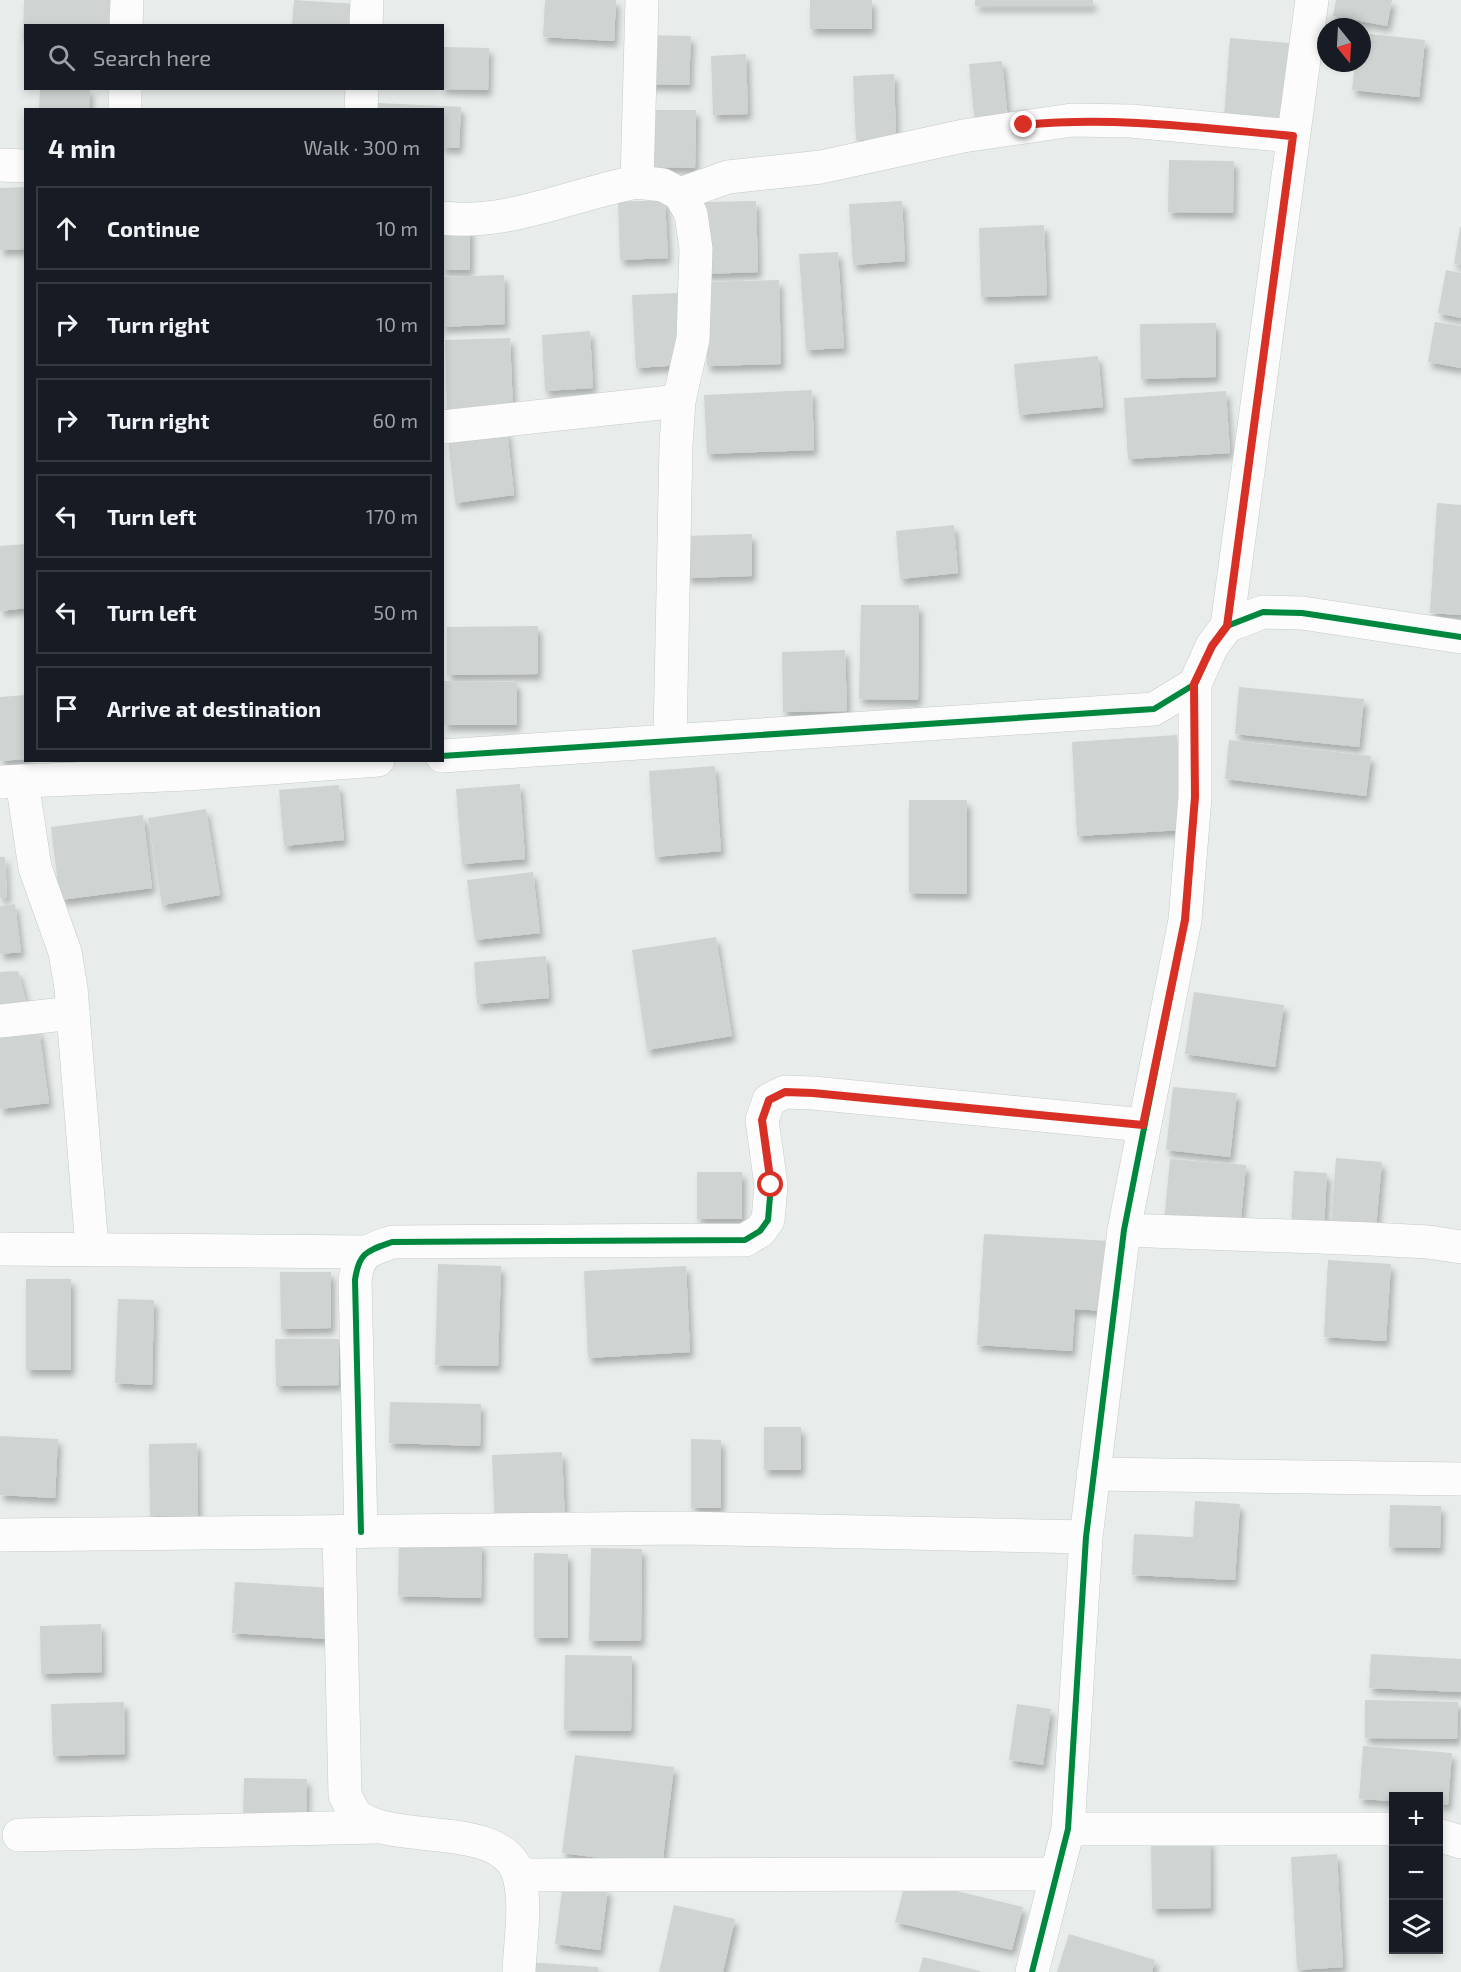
<!DOCTYPE html>
<meta charset="utf-8">
<style>
:root{--surface:#171b24;--page:#20242c;--text:#f1f3f6;--muted:#9ea1a6;--line:#363941}
body{margin:0;font-family:"Exo 2",sans-serif;background:var(--page);color:var(--text)}
.controls{position:absolute;right:18px;bottom:18px;display:grid;overflow:hidden;border-radius:0px;box-shadow:0 3px 9px #0003}
.controls button{width:54px;height:54px;display:grid;place-items:center;padding:0;border:0;border-bottom:2px solid var(--line);background:var(--surface);color:var(--text);font:30px sans-serif}
.compass{position:absolute;left:1317px;top:18px;width:54px;height:54px;border-radius:50%;background:var(--surface);box-shadow:0 3px 9px #0003;rotate:162deg}
.stop{position:absolute;width:18px;height:18px;margin:-14px;border:4px solid #d93025;border-radius:50%;background:#fff}
.stop.end{background:#d93025;border-color:#fff;box-shadow:0 2px 6px #0008}
.list{margin:0;padding:0;list-style:none}
h2{display:flex;justify-content:space-between;align-items:center;height:78px;margin:0;padding:0 24px;font-size:26px}
h2 small{font-size:20px;font-weight:400;color:var(--muted)}
.list li{display:grid;grid-template-columns:39px 1fr auto;gap:18px;align-items:center;box-sizing:border-box;height:84px;margin:0 12px 12px;padding:0 12px;border:2px solid var(--line);border-radius:0px}
.list b{display:block;font-size:22px;white-space:nowrap}
.list em{font-size:20px;font-style:normal;color:var(--muted)}
.icon{flex:none;width:33px;height:33px;fill:none;stroke:currentColor;stroke-width:2;stroke-linecap:round;stroke-linejoin:round}
.map{position:relative;flex:none;width:1461px;height:1972px;overflow:hidden}
.search{position:absolute;background:var(--surface);box-shadow:0 3px 9px #0003;left:24px;top:24px;width:420px;height:66px;display:flex;align-items:center;gap:15px;box-sizing:border-box;padding:0 21px;border-radius:0px;color:var(--muted);font-size:22px}
.panel{position:absolute;background:var(--surface);box-shadow:0 3px 9px #0003;left:24px;top:108px;width:420px;height:654px;border-radius:0px}
.map>svg:first-child{display:block}
.building{fill:#cfd4d2;filter:url(#shadow)}
.lines{fill:none;stroke-linecap:round;stroke-linejoin:round}
.minor-casing{stroke:#c5cac8;stroke-width:34}
.minor{stroke:#fcfcfc;stroke-width:33}
.cycleway-casing{stroke:#f7fbf9;stroke-width:10}
.cycleway{stroke:#00873e;stroke-width:6}
.route{stroke:#d93025;stroke-width:8}
</style>
<div class="map">
<svg width="1461" height="1972" viewBox="0 0 1461 1972">
<defs>
<filter id="shadow"><feDropShadow dx="3.5" dy="6" stdDeviation="3" flood-color="#0004"/></filter>
</defs>
<rect width="100%" height="100%" fill="#e8edeb"/>
<!-- building -->
<g class="building">
<path d="M24,0h89v26h-87v13h-3z"/>
<path d="M294,0l63,4 -1,22h-64z"/>
<path d="M545,0h71l-2,41 -71,-4z"/>
<rect x="810" y="0" width="62" height="29"/>
<rect x="975" y="0" width="118" height="6"/>
<path d="M1336,0h56l-5,26 -54,-10z"/>
<path d="M1362,33l63,7 -6,57 -67,-7 3,-27h7z"/>
<path d="M644,35l47,1 -2,49 -46,-1z"/>
<path d="M1230,38l59,5 -7,77 -58,-4z"/>
<path d="M442,47l47,1 -1,42 -46,-1z"/>
<path d="M746,54l2,60 -35,1 -2,-59z"/>
<path d="M1002,61l6,59 -33,4 -6,-60z"/>
<path d="M894,74l2,64 -40,2 -3,-64z"/>
<path d="M40,89h50l-1,21h-50z"/>
<path d="M378,103l83,4 -2,41 -17,-1v-37h-64z"/>
<path d="M649,110h47l-1,58 -48,-1z"/>
<path d="M1169,160l65,1 -1,52 -65,-1z"/>
<path d="M26,187v62l-26,1v-62z"/>
<path d="M665,200l3,58 -48,2 -2,-58z"/>
<path d="M756,201l2,71 -54,2 -1,-72z"/>
<path d="M902,201l3,60 -52,4 -4,-61z"/>
<path d="M1044,225l3,70 -66,2 -2,-69z"/>
<rect x="442" y="227" width="28" height="43"/>
<path d="M1460,227h1v38l-7,-1z"/>
<path d="M838,252l6,96 -38,2 -7,-96z"/>
<path d="M1446,270l15,3v45l-23,-5z"/>
<path d="M504,275l1,49 -63,3v-50z"/>
<path d="M779,280l2,84 -74,2 -2,-84z"/>
<path d="M679,293l3,72 -46,3 -4,-73z"/>
<path d="M1435,322l26,4v42l-33,-6z"/>
<path d="M1216,323v54l-75,2 -1,-55z"/>
<path d="M590,331l3,57 -48,3 -3,-56z"/>
<path d="M510,338l3,71 -66,2 -2,-71z"/>
<path d="M1098,356l5,51 -84,8 -5,-51z"/>
<path d="M812,390l2,60 -107,4 -3,-59z"/>
<path d="M1226,391l4,62 -102,6 -4,-61z"/>
<path d="M507,430l7,65 -59,8 -7,-66z"/>
<path d="M1437,503l24,2v110l-31,-2z"/>
<path d="M954,525l4,48 -58,6 -4,-48z"/>
<path d="M752,534v42l-65,2 -1,-42z"/>
<path d="M26,544v64l-26,3v-65z"/>
<path d="M861,605h58l-1,95 -59,-1z"/>
<path d="M538,626v48l-91,1v-48z"/>
<path d="M845,650l2,61 -64,1 -1,-60z"/>
<path d="M444,681l73,1v43h-73z"/>
<path d="M1239,687l125,12 -5,48 -124,-13z"/>
<path d="M26,695v64l-26,2v-64z"/>
<path d="M1177,735l6,95 -106,6 -5,-94z"/>
<path d="M1229,740l142,16 -5,40 -141,-17z"/>
<path d="M715,766l6,85 -66,6 -6,-86z"/>
<path d="M520,784l5,75 -63,5 -6,-75z"/>
<path d="M339,785l5,55 -60,6 -5,-56z"/>
<path d="M909,800h58v94l-58,-1z"/>
<path d="M206,809l14,86 -58,10 -14,-87z"/>
<path d="M143,815l9,73 -92,12 -9,-73z"/>
<path d="M0,857h5l2,41h-7z"/>
<path d="M533,872l7,61 -65,7 -8,-60z"/>
<path d="M15,904l6,48 -21,2v-48z"/>
<path d="M716,937l16,99 -85,14 -15,-100z"/>
<path d="M546,956l3,42 -72,6 -3,-42z"/>
<path d="M18,971l9,34 -27,4v-37z"/>
<path d="M1194,992l90,13 -9,62 -90,-13z"/>
<path d="M39,1029l10,74 -49,6v-75z"/>
<path d="M1173,1087l64,6 -7,64 -64,-7z"/>
<path d="M1336,1158l46,4 -6,66 -45,-4z"/>
<path d="M1170,1159l76,6 -6,64 -76,-6z"/>
<path d="M1294,1171l33,2 -3,54 -33,-1z"/>
<rect x="697" y="1172" width="45" height="47"/>
<path d="M984,1234l126,7 -5,70 -30,-2 -3,42 -95,-6z"/>
<path d="M1328,1260l63,4 -5,77 -62,-4z"/>
<path d="M438,1264l63,2 -3,100 -63,-1z"/>
<path d="M686,1266l4,86 -102,6 -4,-87z"/>
<path d="M280,1272h51v56l-50,1z"/>
<rect x="26" y="1279" width="45" height="91"/>
<path d="M118,1299l36,1 -2,85 -37,-2z"/>
<path d="M275,1339h64v46l-63,1z"/>
<path d="M390,1402l91,2 -1,42 -91,-3z"/>
<rect x="764" y="1427" width="37" height="43"/>
<path d="M0,1436l58,3 -3,59 -55,-3z"/>
<path d="M691,1439l30,1v68h-30z"/>
<path d="M197,1443l1,73h-48l-1,-72z"/>
<path d="M562,1452l3,68 -70,3 -3,-68z"/>
<path d="M1195,1501l45,3 -5,76 -103,-5 2,-41 59,3z"/>
<path d="M1390,1505l51,1 -1,42 -51,-1z"/>
<path d="M399,1541l83,3 -1,54 -83,-2z"/>
<path d="M591,1548l51,1 -1,92h-52z"/>
<path d="M534,1553l34,1v84h-34z"/>
<path d="M235,1582l96,6 -4,51 -95,-6z"/>
<path d="M101,1624l1,48 -61,2 -1,-48z"/>
<path d="M1371,1654l90,5v33l-92,-4z"/>
<path d="M565,1655l67,1 -1,75 -67,-1z"/>
<path d="M1365,1700l93,2 -1,37 -92,-1z"/>
<path d="M124,1702l1,52 -72,2 -2,-52z"/>
<path d="M1017,1704l34,5 -8,56 -34,-5z"/>
<path d="M1363,1746l89,7 -4,52 -10,-1v-8h-44v5l-35,-2z"/>
<path d="M575,1755l99,12 -12,99 -100,-13z"/>
<path d="M244,1778l63,1 -1,42 -63,-1z"/>
<path d="M1210,1839l1,69 -59,1 -1,-68z"/>
<path d="M1337,1854l6,113 -46,3 -6,-113z"/>
<path d="M906,1879l117,28 -11,43 -117,-28z"/>
<path d="M563,1883l45,6 -8,61 -45,-6z"/>
<path d="M674,1905l61,14 -12,53h-64z"/>
<path d="M1069,1934l86,26 -3,12h-95z"/>
<path d="M923,1957l57,14v1h-61z"/>
<path d="M527,1962l71,5v5h-72z"/>
</g>
<g class="lines">
<!-- minor casing -->
<g class="minor-casing">
<g id="minor">
<path d="M642,0l-5,182 26,3 17,9 11,20 5,35 -3,90 -14,62 -3,43 -6,295"/>
<path d="M126,26l1,-26"/>
<path d="M366,26l1,-26"/>
<path d="M125,110v-22"/>
<path d="M361,110l1,-22"/>
<path d="M0,165l26,1"/>
<path d="M680,194l48,-17 93,-10 142,-31 109,-16 59,1 162,15"/>
<path d="M442,218c67,8 130,-24 195,-36"/>
<path d="M442,427l237,-26"/>
<path d="M1227,626l85,-626"/>
<path d="M442,756l712,-47 41,-25 17,-38 15,-20 36,-14 39,1 159,24"/>
<path d="M22,781l13,87 30,84 6,36 21,260"/>
<path d="M2,782l185,-8 191,-14"/>
<path d="M0,1021l73,-8"/>
<path d="M1124,1230l247,9 57,3 33,5"/>
<path d="M0,1249l366,3"/>
<path d="M1093,1474l368,5"/>
<path d="M339,1532l6,263c4,7 8,19 15,23 40,27 144,2 159,58 8,29 1,66 0,96"/>
<path d="M361,1532l-6,-252c4,-28 12,-29 37,-38l353,-2 15,-9 8,-11 3,-35 -9,-65 7,-20 16,-8 28,1 330,32"/>
<path d="M0,1535l683,-7 403,9"/>
<path d="M1068,1829h326"/>
<path d="M19,1835l357,-8"/>
<path d="M1438,1835l23,7"/>
<path d="M519,1875l537,-1"/>
<path d="M1032,1972l36,-143 18,-292 38,-307 61,-310 10,-123v-113"/>
</g>
</g>
<!-- minor -->
<use href="#minor" class="minor"/>
<!-- cycleway casing -->
<g class="cycleway-casing">
<g id="cycleway">
<path d="M442,756l712,-47 41,-25 17,-38 15,-20 36,-14 39,1 159,24"/>
<path d="M361,1532l-6,-252c4,-28 12,-29 37,-38l353,-2 15,-9 8,-11 3,-35 -9,-65 7,-20 16,-8 28,1 330,32"/>
<path d="M1032,1972l36,-143 18,-292 38,-307 61,-310 10,-123v-113"/>
</g>
</g>
<!-- cycleway -->
<use href="#cycleway" class="cycleway"/>
</g>
<g class="lines">
<!-- route -->
<path class="route" d="M771,1185l-9,-65 7,-20 16,-8 28,1 330,32 42,-205 10,-123 -1,-113 18,-38 15,-20 66,-490c-90,-8 -179,-20 -269,-11"/>
</g>
</svg>
<div class="controls">
<button>+</button>
<button>−</button>
<button><svg class="icon" aria-label="layers" viewBox="0 0 24 24"><path d="M12 4l9 5-9 5-9-5zM3 14l9 5 9-5"/></svg></button>
</div>
<svg class="compass" viewBox="-18 -18 36 36"><path d="M0-13l5 13h-10z" fill="#e53935"/><path d="M0 13l5-13h-10z" fill="#9ea1a6"/></svg>
<div class="stop" style="left:771px;top:1185px"></div>
<div class="stop end" style="left:1024px;top:125px"></div>
<div class="search"><svg class="icon" aria-label="search" viewBox="0 0 24 24"><circle cx="10" cy="10" r="6"/><path d="M15 15l6 6"/></svg>Search here</div>
<section class="panel">
<h2>4 min<small>Walk · 300 m</small></h2>
<ul class="list">
<li><svg class="icon" aria-label="ahead" viewBox="0 0 24 24"><path d="M12 20V5M6 11l6-6 6 6"/></svg><div><b>Continue</b></div><em>10 m</em></li>
<li><svg class="icon" aria-label="right" viewBox="0 0 24 24"><path d="M7 20v-9h11M14 6l5 5-5 5"/></svg><div><b>Turn right</b></div><em>10 m</em></li>
<li><svg class="icon" aria-label="right" viewBox="0 0 24 24"><path d="M7 20v-9h11M14 6l5 5-5 5"/></svg><div><b>Turn right</b></div><em>60 m</em></li>
<li><svg class="icon" aria-label="left" viewBox="0 0 24 24"><path d="M17 20v-9H6M10 6l-5 5 5 5"/></svg><div><b>Turn left</b></div><em>170 m</em></li>
<li><svg class="icon" aria-label="left" viewBox="0 0 24 24"><path d="M17 20v-9H6M10 6l-5 5 5 5"/></svg><div><b>Turn left</b></div><em>50 m</em></li>
<li><svg class="icon" aria-label="arrive" viewBox="0 0 24 24"><path d="M6 21V4h12l-3 4 3 4H6"/></svg><div><b>Arrive at destination</b></div></li>
</ul>
</section>
</div>
